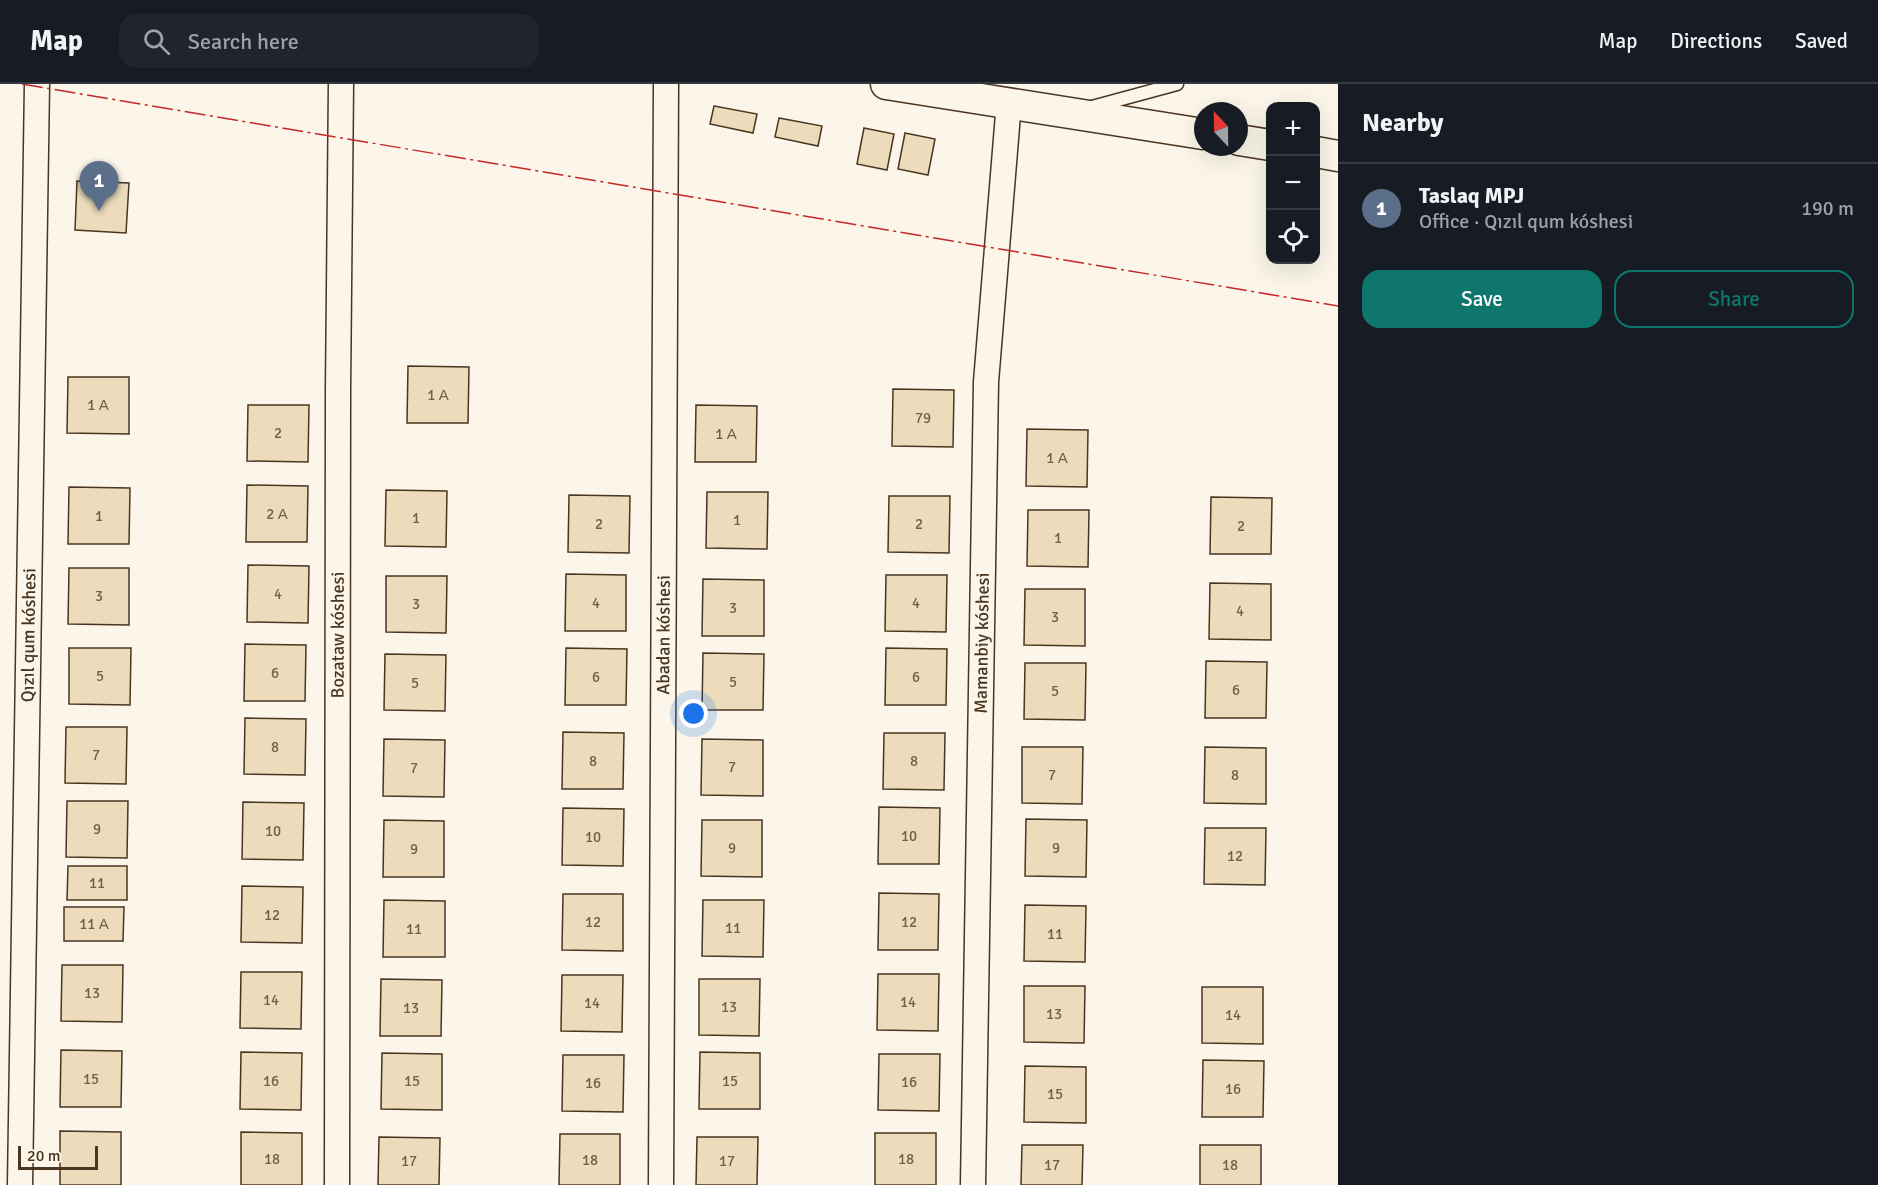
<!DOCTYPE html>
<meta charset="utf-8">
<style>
:root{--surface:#171b24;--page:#20242c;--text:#f1f3f6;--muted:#9ea1a6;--line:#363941;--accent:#0f766e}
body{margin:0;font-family:Signika,sans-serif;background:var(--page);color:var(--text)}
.controls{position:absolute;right:18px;top:18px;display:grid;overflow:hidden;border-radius:12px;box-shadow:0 6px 24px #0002}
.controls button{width:54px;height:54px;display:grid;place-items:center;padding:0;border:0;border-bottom:2px solid var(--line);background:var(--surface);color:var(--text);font:30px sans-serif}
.compass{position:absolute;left:1194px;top:18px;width:54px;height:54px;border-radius:50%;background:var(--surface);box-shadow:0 6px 24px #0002;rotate:338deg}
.scale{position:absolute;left:18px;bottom:15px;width:80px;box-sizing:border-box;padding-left:6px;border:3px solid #4a3520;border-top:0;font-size:16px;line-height:21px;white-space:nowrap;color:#4a3520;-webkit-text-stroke:4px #fbf6e9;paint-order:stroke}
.you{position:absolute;left:694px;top:630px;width:21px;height:21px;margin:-15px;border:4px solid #fff;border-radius:50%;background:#1a73e8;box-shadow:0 0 0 9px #1a73e833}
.badge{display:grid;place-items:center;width:39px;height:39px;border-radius:50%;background:var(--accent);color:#fff;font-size:20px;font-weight:700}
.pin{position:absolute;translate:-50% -50px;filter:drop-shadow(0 2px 3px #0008)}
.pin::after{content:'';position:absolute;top:32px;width:21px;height:18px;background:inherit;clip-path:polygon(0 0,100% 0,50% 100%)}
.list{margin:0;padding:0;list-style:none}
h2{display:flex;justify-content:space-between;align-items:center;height:78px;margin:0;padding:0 24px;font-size:26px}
h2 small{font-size:20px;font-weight:400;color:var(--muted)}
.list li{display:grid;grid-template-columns:39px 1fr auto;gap:18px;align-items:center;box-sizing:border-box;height:90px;padding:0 24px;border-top:2px solid var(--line)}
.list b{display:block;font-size:22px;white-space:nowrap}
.list p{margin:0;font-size:20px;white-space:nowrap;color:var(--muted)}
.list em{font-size:20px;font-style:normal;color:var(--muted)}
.actions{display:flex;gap:12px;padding:18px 24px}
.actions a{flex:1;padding:14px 0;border:2px solid var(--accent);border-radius:18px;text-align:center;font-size:21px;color:var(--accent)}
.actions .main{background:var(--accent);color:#fff}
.icon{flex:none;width:33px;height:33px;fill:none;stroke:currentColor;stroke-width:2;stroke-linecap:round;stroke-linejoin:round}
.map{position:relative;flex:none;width:1338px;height:1101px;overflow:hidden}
header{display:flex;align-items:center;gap:36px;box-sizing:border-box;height:84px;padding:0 30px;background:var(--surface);border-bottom:2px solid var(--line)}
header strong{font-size:28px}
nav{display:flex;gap:33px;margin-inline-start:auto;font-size:21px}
.search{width:420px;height:54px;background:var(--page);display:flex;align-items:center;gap:15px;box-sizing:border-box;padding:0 21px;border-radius:18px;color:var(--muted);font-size:22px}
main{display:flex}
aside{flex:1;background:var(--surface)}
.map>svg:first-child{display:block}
.building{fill:#ecdcbc;stroke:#4a3520;stroke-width:1.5}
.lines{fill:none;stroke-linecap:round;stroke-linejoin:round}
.service-casing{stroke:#4a3520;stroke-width:15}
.minor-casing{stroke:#4a3520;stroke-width:27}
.tertiary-casing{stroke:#4a3520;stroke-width:33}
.service{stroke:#fbf6e9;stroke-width:12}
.minor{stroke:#fbf6e9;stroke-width:24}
.tertiary{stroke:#fbf6e9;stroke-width:30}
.power{stroke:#c62828;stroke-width:1.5;stroke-dasharray:21 4.5 3 4.5;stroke-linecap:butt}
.labels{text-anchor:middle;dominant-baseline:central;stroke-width:4.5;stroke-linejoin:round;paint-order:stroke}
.number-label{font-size:15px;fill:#725f47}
.street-label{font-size:18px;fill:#4a3520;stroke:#fbf6e9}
</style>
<header>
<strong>Map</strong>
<div class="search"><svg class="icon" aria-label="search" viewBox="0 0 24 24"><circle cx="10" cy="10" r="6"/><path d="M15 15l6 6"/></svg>Search here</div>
<nav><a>Map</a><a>Directions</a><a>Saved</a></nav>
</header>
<main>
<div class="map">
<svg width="1338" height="1101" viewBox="0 0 1338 1101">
<rect width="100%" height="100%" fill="#fbf6e9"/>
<!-- building -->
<g class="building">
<path d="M714,22l43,8 -4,19 -43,-9z"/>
<path d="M779,34l43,8 -4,20 -43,-9z"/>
<path d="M864,44l30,6 -7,36 -30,-6z"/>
<path d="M905,49l30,6 -7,36 -30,-6z"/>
<path d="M77,97l52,2 -3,50 -51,-3z"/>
<path d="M408,282l61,1 -1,56h-61z"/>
<path d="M68,293h61v57l-62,-1z"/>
<path d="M893,305l61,1 -1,57 -61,-1z"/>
<path d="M248,321h61l-1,57 -61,-1z"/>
<path d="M696,321l61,1 -1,56h-61z"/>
<path d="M1027,345l61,1 -1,57 -61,-1z"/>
<path d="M247,401l61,1 -1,56h-61z"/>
<path d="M69,403l61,1 -1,56h-61z"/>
<path d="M386,406l61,1 -1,56 -61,-1z"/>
<path d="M707,408h61l-1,57 -61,-1z"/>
<path d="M569,411l61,1 -1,57 -61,-1z"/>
<path d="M889,412h61l-1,57 -61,-1z"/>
<path d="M1211,413l61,1 -1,56h-61z"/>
<path d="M1028,426h61l-1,57 -61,-1z"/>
<path d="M248,481l61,1 -1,57 -61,-1z"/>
<path d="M69,484h60v57l-61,-1z"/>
<path d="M566,490l60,1v56h-61z"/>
<path d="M886,491h61l-1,57 -61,-1z"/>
<path d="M386,492h61l-1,57 -60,-1z"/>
<path d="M703,495l61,1v56h-62z"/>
<path d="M1210,499l61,1v56l-62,-1z"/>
<path d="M1025,505h60v57l-61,-1z"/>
<path d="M245,560l61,1 -1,56h-61z"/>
<path d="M69,564h62l-1,57 -61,-1z"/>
<path d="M566,564l61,1 -1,56h-61z"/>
<path d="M886,564l61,1 -1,56h-61z"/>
<path d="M703,569l61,1 -1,56h-61z"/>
<path d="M385,570l61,1 -1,56 -61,-1z"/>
<path d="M1206,577l61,1 -1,56h-61z"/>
<path d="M1025,579h61l-1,57 -61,-1z"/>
<path d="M245,634l61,1 -1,56 -61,-1z"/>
<path d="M66,643h61l-1,57 -61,-1z"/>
<path d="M563,648l61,1 -1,56h-61z"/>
<path d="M884,649h61l-1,57 -61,-1z"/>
<path d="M384,655l61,1 -1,57 -61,-1z"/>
<path d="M702,655l61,1v56l-62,-1z"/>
<path d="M1022,663h61l-1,57 -60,-1z"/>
<path d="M1205,663l61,1v56l-62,-1z"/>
<path d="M67,717h61l-1,57 -61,-1z"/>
<path d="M243,718l61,1 -1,57 -61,-1z"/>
<path d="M879,723l61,1 -1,56h-61z"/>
<path d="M563,724l61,1 -1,57 -61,-1z"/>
<path d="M1026,735l61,1 -1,57 -61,-1z"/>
<path d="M384,736l60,1v56h-61z"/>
<path d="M702,736h60v57l-61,-1z"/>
<path d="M1205,744h61l-1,57 -61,-1z"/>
<path d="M68,782h59v34h-60z"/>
<path d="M242,802l61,1 -1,56 -61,-1z"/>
<path d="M879,809l60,1 -1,56h-60z"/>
<path d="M563,810h60v57l-61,-1z"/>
<path d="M384,816l61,1v56h-62z"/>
<path d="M703,816h61l-1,57 -61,-1z"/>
<path d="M1025,821l61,1 -1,56 -61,-1z"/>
<path d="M64,823h60l-1,34h-59z"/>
<path d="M62,881h61l-1,57 -61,-1z"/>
<path d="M241,888h61l-1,57 -61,-1z"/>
<path d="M878,890h61l-1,57 -61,-1z"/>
<path d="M562,891h61l-1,57 -61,-1z"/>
<path d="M381,895l61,1 -1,56h-61z"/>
<path d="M699,895h61l-1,57 -60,-1z"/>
<path d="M1024,902h61l-1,57 -60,-1z"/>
<path d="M1202,903h61v57l-61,-1z"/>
<path d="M61,966l61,1 -1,56h-61z"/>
<path d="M241,968l61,1 -1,57 -61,-1z"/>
<path d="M700,968l60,1v56h-61z"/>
<path d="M382,969l60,1v56l-61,-1z"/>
<path d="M879,970h61l-1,57 -61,-1z"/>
<path d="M563,971h61l-1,57 -61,-1z"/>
<path d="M1203,976l61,1 -1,56h-61z"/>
<path d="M1025,982l61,1v56l-62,-1z"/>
<path d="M60,1047l61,1v53h-61z"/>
<path d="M241,1048l61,1v52h-61z"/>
<rect x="875" y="1049" width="61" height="52"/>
<path d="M560,1050h60v51h-61z"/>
<path d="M379,1053l61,1 -1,47h-61z"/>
<path d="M697,1053h61l-1,48h-61z"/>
<path d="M1022,1061h61l-1,40h-61z"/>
<rect x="1200" y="1061" width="61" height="40"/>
</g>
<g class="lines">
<!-- service casing -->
<g class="service-casing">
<path id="service" d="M1092,23l85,-23"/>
</g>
<!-- minor casing -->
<g class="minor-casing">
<g id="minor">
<path id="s1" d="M20,1101l17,-1101"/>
<path id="s2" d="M337,1101l1,-794 3,-307"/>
<path id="s3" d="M661,1101l5,-1101"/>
<path id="s4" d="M973,1101l13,-803 23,-280"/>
</g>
</g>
<!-- tertiary casing -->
<g class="tertiary-casing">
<g id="tertiary">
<path d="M886,0l317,50"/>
<path d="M1239,56l31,5"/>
<path d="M1316,68l22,4"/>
</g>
</g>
<!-- service -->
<use href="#service" class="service"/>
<!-- minor -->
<use href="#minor" class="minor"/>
<!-- tertiary -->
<use href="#tertiary" class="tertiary"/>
<!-- power -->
<path class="power" d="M22,0l1316,222"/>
</g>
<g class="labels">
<!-- number labels -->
<g class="number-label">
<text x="438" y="311">1 А</text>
<text x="98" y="321">1 А</text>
<text x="923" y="334">79</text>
<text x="278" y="349">2</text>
<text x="726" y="350">1 А</text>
<text x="1057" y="374">1 А</text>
<text x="277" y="430">2 А</text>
<text x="99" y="432">1</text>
<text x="416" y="434">1</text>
<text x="737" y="436">1</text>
<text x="599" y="440">2</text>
<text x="919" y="440">2</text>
<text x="1241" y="442">2</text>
<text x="1058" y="454">1</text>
<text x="278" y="510">4</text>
<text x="99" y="512">3</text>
<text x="596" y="519">4</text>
<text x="916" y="519">4</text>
<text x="416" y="520">3</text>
<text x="733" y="524">3</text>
<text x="1240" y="527">4</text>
<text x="1055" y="533">3</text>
<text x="275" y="589">6</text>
<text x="100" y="592">5</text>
<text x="596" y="593">6</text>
<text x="916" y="593">6</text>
<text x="733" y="598">5</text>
<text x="415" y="599">5</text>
<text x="1236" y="606">6</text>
<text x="1055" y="607">5</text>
<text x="275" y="663">8</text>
<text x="96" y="671">7</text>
<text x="593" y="677">8</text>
<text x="914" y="677">8</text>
<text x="732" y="683">7</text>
<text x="414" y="684">7</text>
<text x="1052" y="691">7</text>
<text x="1235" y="691">8</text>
<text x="97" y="745">9</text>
<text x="273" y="747">10</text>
<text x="909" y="752">10</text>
<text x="593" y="753">10</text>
<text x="732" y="764">9</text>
<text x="1056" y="764">9</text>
<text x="414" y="765">9</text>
<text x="1235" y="772">12</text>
<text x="97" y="799">11</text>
<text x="272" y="831">12</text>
<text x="593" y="838">12</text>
<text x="909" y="838">12</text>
<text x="94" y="840">11 А</text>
<text x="733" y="844">11</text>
<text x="414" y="845">11</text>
<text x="1055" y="850">11</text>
<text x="92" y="909">13</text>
<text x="271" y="916">14</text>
<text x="908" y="918">14</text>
<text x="592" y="919">14</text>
<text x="729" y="923">13</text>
<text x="411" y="924">13</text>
<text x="1054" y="930">13</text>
<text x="1233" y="931">14</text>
<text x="91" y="995">15</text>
<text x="271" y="997">16</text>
<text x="412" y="997">15</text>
<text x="730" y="997">15</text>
<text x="909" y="998">16</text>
<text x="593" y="999">16</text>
<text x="1233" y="1005">16</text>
<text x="1055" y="1010">15</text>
<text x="272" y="1075">18</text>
<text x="906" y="1075">18</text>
<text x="590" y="1076">18</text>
<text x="409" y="1077">17</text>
<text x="727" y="1077">17</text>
<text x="1052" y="1081">17</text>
<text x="1230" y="1081">18</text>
</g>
<!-- street labels -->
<g class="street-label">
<text stroke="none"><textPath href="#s1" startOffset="550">Qızıl qum kóshesi</textPath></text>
<text stroke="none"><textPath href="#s2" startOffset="550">Bozataw kóshesi</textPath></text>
<text stroke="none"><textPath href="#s3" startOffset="550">Abadan kóshesi</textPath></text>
<text stroke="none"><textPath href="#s4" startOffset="542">Mamanbiy kóshesi</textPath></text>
</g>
</g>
</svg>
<div class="controls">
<button>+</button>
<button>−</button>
<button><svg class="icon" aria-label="locate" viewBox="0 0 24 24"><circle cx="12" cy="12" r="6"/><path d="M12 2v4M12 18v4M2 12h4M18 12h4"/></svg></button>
</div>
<svg class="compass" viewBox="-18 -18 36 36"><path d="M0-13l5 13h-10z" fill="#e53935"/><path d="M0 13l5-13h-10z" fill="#9ea1a6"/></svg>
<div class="scale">20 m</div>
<div class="you"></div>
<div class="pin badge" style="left:99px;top:127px;background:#5c6f8a">1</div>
</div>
<aside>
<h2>Nearby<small></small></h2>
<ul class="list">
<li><span class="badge" style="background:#5c6f8a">1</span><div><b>Taslaq MPJ</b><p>Office · Qızıl qum kóshesi</p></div><em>190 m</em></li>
</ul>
<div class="actions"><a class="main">Save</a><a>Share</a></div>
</aside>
</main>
